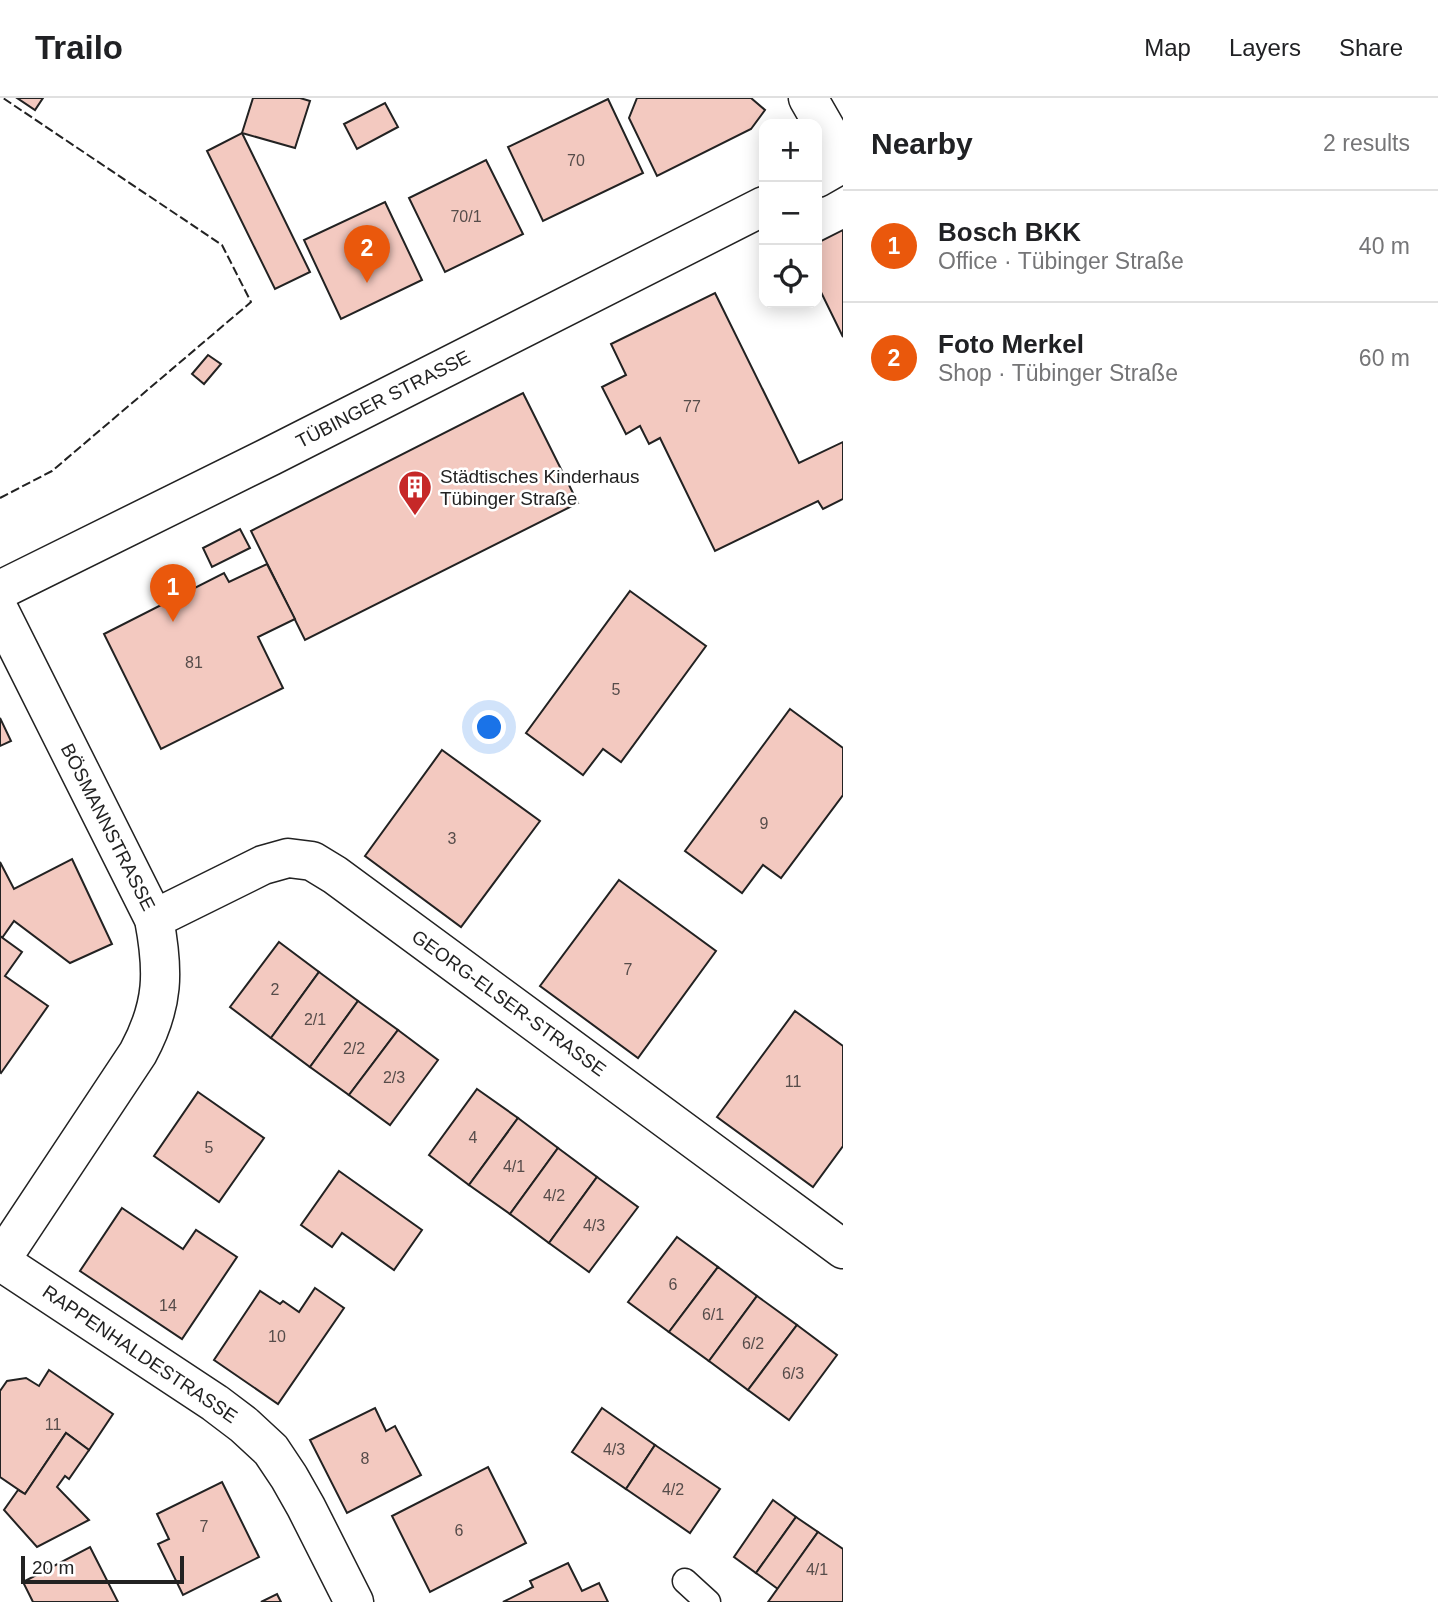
<!DOCTYPE html>
<meta charset="utf-8">
<style>
:root{--surface:#fff;--page:#f6f6f6;--text:#202124;--muted:#757577;--line:#e0e0e0;--accent:#ea580c}
body{margin:0;font-family:Arial,sans-serif;background:var(--page);color:var(--text)}
.controls{position:absolute;right:21px;top:21px;display:grid;overflow:hidden;border-radius:14px;box-shadow:0 4px 18px #0003}
.controls button{width:63px;height:63px;display:grid;place-items:center;padding:0;border:0;border-bottom:2px solid var(--line);background:var(--surface);color:var(--text);font:35px sans-serif}
.scale{position:absolute;left:21px;bottom:18px;width:163px;box-sizing:border-box;padding-left:7px;border:4px solid #222;border-top:0;font-size:19px;line-height:24px;white-space:nowrap;color:#222;-webkit-text-stroke:5px #fff;paint-order:stroke}
.you{position:absolute;left:490px;top:630px;width:24px;height:24px;margin:-18px;border:5px solid #fff;border-radius:50%;background:#1a73e8;box-shadow:0 0 0 10px #1a73e833}
.badge{display:grid;place-items:center;width:46px;height:46px;border-radius:50%;background:var(--accent);color:#fff;font-size:23px;font-weight:700}
.pin{position:absolute;translate:-50% -58px;filter:drop-shadow(0 2px 4px #0008)}
.pin::after{content:'';position:absolute;top:37px;width:24px;height:21px;background:inherit;clip-path:polygon(0 0,100% 0,50% 100%)}
.list{margin:0;padding:0;list-style:none}
h2{display:flex;justify-content:space-between;align-items:center;height:91px;margin:0;padding:0 28px;font-size:30px}
h2 small{font-size:23px;font-weight:400;color:var(--muted)}
.list li{display:grid;grid-template-columns:46px 1fr auto;gap:21px;align-items:center;box-sizing:border-box;height:112px;padding:0 28px;border-top:2px solid var(--line)}
.list b{display:block;font-size:26px;white-space:nowrap}
.list p{margin:0;font-size:23px;white-space:nowrap;color:var(--muted)}
.list em{font-size:23px;font-style:normal;color:var(--muted)}
.icon{flex:none;width:38px;height:38px;fill:none;stroke:currentColor;stroke-width:2;stroke-linecap:round;stroke-linejoin:round}
.map{position:relative;flex:none;width:843px;height:1504px;overflow:hidden}
header{display:flex;align-items:center;gap:42px;box-sizing:border-box;height:98px;padding:0 35px;background:var(--surface);border-bottom:2px solid var(--line)}
header strong{font-size:33px}
nav{display:flex;gap:38px;margin-inline-start:auto;font-size:24px}
main{display:flex}
aside{flex:1;background:var(--surface)}
.map>svg:first-child{display:block}
.building{fill:#f3c9c0;stroke:#222;stroke-width:2}
.lines{fill:none;stroke-linecap:round;stroke-linejoin:round}
.service-casing{stroke:#222;stroke-width:27}
.minor-casing{stroke:#222;stroke-width:41}
.tertiary-casing{stroke:#222;stroke-width:41}
.service{stroke:#fff;stroke-width:24}
.minor{stroke:#fff;stroke-width:38}
.tertiary{stroke:#fff;stroke-width:38}
.fence{stroke:#222;stroke-width:2;stroke-dasharray:9 3.5;stroke-linecap:butt}
.labels{text-anchor:middle;dominant-baseline:central;stroke-width:5;stroke-linejoin:round;paint-order:stroke}
.number-label{font-size:16px;fill:#564c4a}
.street-label{font-size:19px;fill:#222;stroke:#fff}
.poi-label{font-size:19px;fill:#222;stroke:#fff;text-anchor:start}
</style>
<header>
<strong>Trailo</strong>
<nav><a>Map</a><a>Layers</a><a>Share</a></nav>
</header>
<main>
<div class="map">
<svg width="843" height="1504" viewBox="0 0 843 1504">
<rect width="100%" height="100%" fill="#fff"/>
<!-- building -->
<g class="building">
<path d="M17,0h26l-8,12z"/>
<path d="M253,0h47l10,3 -15,47 -53,-15z"/>
<path d="M637,0h114l14,12 -14,19 -94,47 -28,-58z"/>
<path d="M608,1l35,74 -100,48 -35,-74z"/>
<path d="M385,5l13,24 -41,22 -13,-25z"/>
<path d="M242,35l68,139 -35,17 -68,-138z"/>
<path d="M486,62l37,74 -78,38 -36,-74z"/>
<path d="M385,104l37,78 -81,39 -37,-79z"/>
<path d="M843,132v107l-26,-53v-41z"/>
<path d="M715,195l84,170 44,-21v57l-20,10 -5,-8 -103,50 -55,-113 -11,6 -9,-18 -14,8 -24,-47 24,-12 -15,-31z"/>
<path d="M208,257l13,9 -17,20 -12,-10z"/>
<path d="M523,295l55,110 -273,137 -54,-109z"/>
<path d="M240,431l10,19 -38,19 -9,-19z"/>
<path d="M267,466l28,55 -37,18 25,51 -122,61 -57,-115 120,-61 5,9z"/>
<path d="M630,493l76,55 -85,116 -18,-13 -20,26 -57,-42z"/>
<path d="M790,611l53,39v47l-62,83 -18,-13 -21,28 -57,-42z"/>
<path d="M0,620l11,23 -11,5z"/>
<path d="M442,652l98,71 -79,106 -96,-71z"/>
<path d="M72,761l40,85 -42,19 -56,-42 -12,17 -2,-2v-74l14,27z"/>
<path d="M619,782l97,71 -78,107 -98,-72z"/>
<path d="M0,838l22,16 -17,24 43,30 -47,67 -1,-1z"/>
<path d="M279,844l40,30 -48,66 -41,-31z"/>
<path d="M319,874l39,29 -48,66 -39,-29z"/>
<path d="M358,903l40,29 -49,65 -39,-28z"/>
<path d="M795,913l48,35v100l-30,41 -96,-70z"/>
<path d="M398,932l40,30 -48,65 -41,-30z"/>
<path d="M477,991l41,29 -49,67 -40,-30z"/>
<path d="M198,994l66,46 -45,64 -65,-46z"/>
<path d="M518,1020l40,30 -48,66 -41,-29z"/>
<path d="M558,1050l39,29 -48,66 -39,-29z"/>
<path d="M339,1073l83,59 -28,40 -52,-37 -10,14 -31,-22z"/>
<path d="M597,1079l41,30 -49,65 -40,-29z"/>
<path d="M122,1110l61,41 13,-19 41,27 -55,82 -102,-68z"/>
<path d="M677,1139l41,30 -49,65 -41,-30z"/>
<path d="M718,1169l39,29 -48,65 -40,-29z"/>
<path d="M315,1190l29,20 -66,96 -64,-44 46,-69 20,13 3,-3 16,11z"/>
<path d="M757,1198l40,29 -49,65 -39,-29z"/>
<path d="M797,1227l40,30 -48,65 -41,-30z"/>
<path d="M49,1272l64,44 -24,36 -23,-17 -41,61 -25,-17v-86l7,-10 19,-3 13,8z"/>
<path d="M375,1310l11,23 9,-5 26,49 -74,38 -37,-73z"/>
<path d="M602,1310l53,37 -29,44 -54,-37z"/>
<path d="M66,1335l23,17 -20,29 -4,-3 -8,11 32,33 -52,27 -33,-37 14,-20 7,4z"/>
<path d="M655,1347l65,44 -30,44 -64,-44z"/>
<path d="M488,1369l38,76 -96,49 -38,-76z"/>
<path d="M222,1384l37,75 -76,38 -25,-51 11,-5 -12,-25z"/>
<path d="M773,1402l23,17 -40,56 -22,-16z"/>
<path d="M796,1419l22,15 -40,57 -22,-16z"/>
<path d="M818,1434l25,17v53h-75z"/>
<path d="M90,1449l28,55h-85l-10,-20z"/>
<path d="M568,1465l14,28 17,-8 9,19h-105l30,-15 -3,-6z"/>
<path d="M277,1496l4,8h-20z"/>
</g>
<g class="lines">
<!-- service casing -->
<g class="service-casing">
<path id="service" d="M685,1483l23,21"/>
</g>
<!-- minor casing -->
<g class="minor-casing">
<g id="minor">
<path d="M808,0l35,61"/>
<path d="M0,514l154,307c10,52 10,86 -16,134l-138,208"/>
<path d="M154,821l109,-54 25,-7 24,3 23,14 508,374"/>
<path d="M0,1163l215,142 29,22 27,25 18,27 17,30 48,95"/>
</g>
</g>
<!-- tertiary casing -->
<g class="tertiary-casing">
<g id="tertiary">
<path d="M817,80l26,-15"/>
<path d="M0,492l271,-134 493,-250"/>
</g>
</g>
<!-- service -->
<use href="#service" class="service"/>
<!-- minor -->
<use href="#minor" class="minor"/>
<!-- tertiary -->
<use href="#tertiary" class="tertiary"/>
<!-- fence -->
<path class="fence" d="M0,400l52,-27 199,-169 -29,-57 -219,-147"/>
</g>
<!-- icons -->
<defs>
<g id="building-pin" transform="scale(1.75)"><path d="M0 17L-7.5 6A9.5 9.5 0 1 1 7.5 6Z" fill="#c62828" stroke="#fff"/><path d="M-4-6H4V6H1V3H-1V6H-4ZM-2.5-4.3h1.7v1.8h-1.7ZM.8-4.3h1.7v1.8H.8ZM-2.5-1h1.7V.8h-1.7ZM.8-1h1.7V.8H.8Z" fill="#fff"/></g>
</defs>
<g fill-rule="evenodd">
<use href="#building-pin" x="415" y="389"/>
</g>
<g class="labels">
<!-- number labels -->
<g class="number-label">
<text x="576" y="62">70</text>
<text x="466" y="118">70/1</text>
<text x="692" y="308">77</text>
<text x="194" y="564">81</text>
<text x="616" y="591">5</text>
<text x="764" y="725">9</text>
<text x="452" y="740">3</text>
<text x="628" y="871">7</text>
<text x="275" y="891">2</text>
<text x="315" y="921">2/1</text>
<text x="354" y="950">2/2</text>
<text x="394" y="979">2/3</text>
<text x="793" y="983">11</text>
<text x="473" y="1039">4</text>
<text x="209" y="1049">5</text>
<text x="514" y="1068">4/1</text>
<text x="554" y="1097">4/2</text>
<text x="594" y="1127">4/3</text>
<text x="673" y="1186">6</text>
<text x="168" y="1207">14</text>
<text x="713" y="1216">6/1</text>
<text x="277" y="1238">10</text>
<text x="753" y="1245">6/2</text>
<text x="793" y="1275">6/3</text>
<text x="53" y="1326">11</text>
<text x="614" y="1351">4/3</text>
<text x="365" y="1360">8</text>
<text x="673" y="1391">4/2</text>
<text x="204" y="1428">7</text>
<text x="459" y="1432">6</text>
<text x="817" y="1471">4/1</text>
</g>
<!-- street labels -->
<g class="street-label">
<text transform="translate(383 301) rotate(-27)">TÜBINGER STRASSE</text>
<text transform="translate(108 729) rotate(63)">BÖSMANNSTRASSE</text>
<text transform="translate(509 905) rotate(36)">GEORG-ELSER-STRASSE</text>
<text transform="translate(140 1256) rotate(34)">RAPPENHALDESTRASSE</text>
</g>
<!-- poi labels -->
<g class="poi-label">
<text x="440" y="378">Städtisches Kinderhaus<tspan x="440" dy="22">Tübinger Straße</tspan></text>
</g>
</g>
</svg>
<div class="controls">
<button>+</button>
<button>−</button>
<button><svg class="icon" aria-label="locate" viewBox="0 0 24 24"><circle cx="12" cy="12" r="6"/><path d="M12 2v4M12 18v4M2 12h4M18 12h4"/></svg></button>
</div>
<div class="scale">20 m</div>
<div class="you"></div>
<div class="pin badge" style="left:173px;top:524px">1</div>
<div class="pin badge" style="left:367px;top:185px">2</div>
</div>
<aside>
<h2>Nearby<small>2 results</small></h2>
<ul class="list">
<li><span class="badge">1</span><div><b>Bosch BKK</b><p>Office · Tübinger Straße</p></div><em>40 m</em></li>
<li><span class="badge">2</span><div><b>Foto Merkel</b><p>Shop · Tübinger Straße</p></div><em>60 m</em></li>
</ul>
</aside>
</main>
